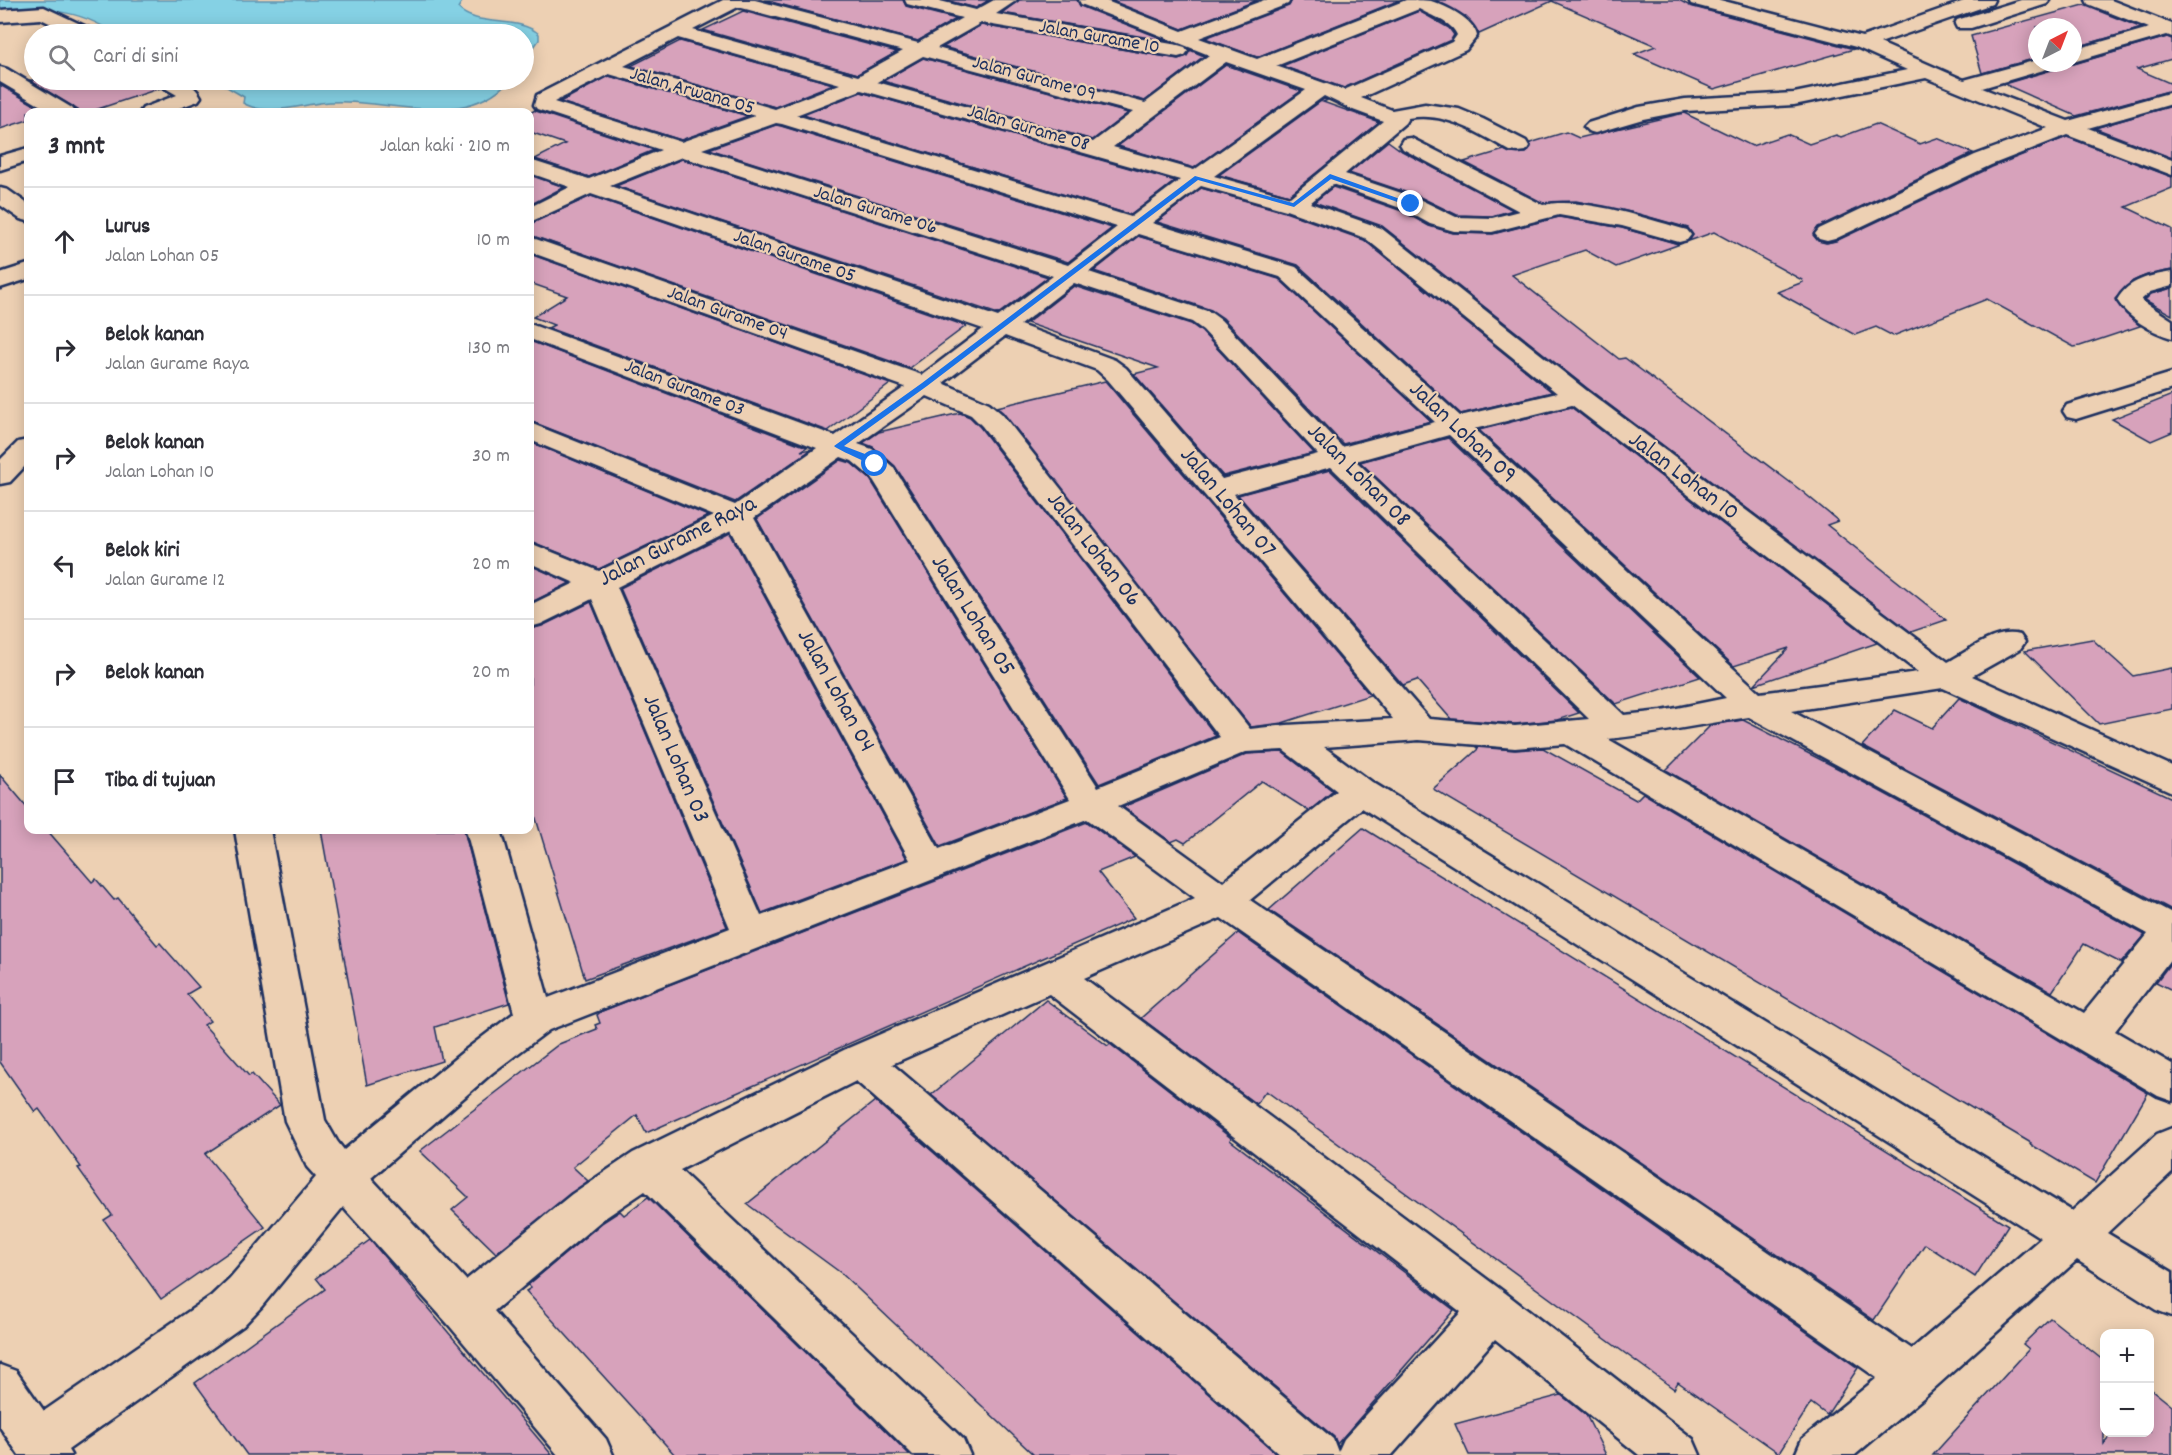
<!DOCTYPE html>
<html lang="id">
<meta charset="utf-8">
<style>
:root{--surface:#fff;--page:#f7f7f7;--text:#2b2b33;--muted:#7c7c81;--line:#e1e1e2}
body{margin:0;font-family:Dekko,sans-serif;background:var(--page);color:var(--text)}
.controls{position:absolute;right:18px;bottom:18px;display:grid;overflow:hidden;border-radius:12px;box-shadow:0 3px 15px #0003}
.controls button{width:54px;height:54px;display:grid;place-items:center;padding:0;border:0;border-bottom:2px solid var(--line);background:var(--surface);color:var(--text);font:30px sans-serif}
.compass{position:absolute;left:2028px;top:18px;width:54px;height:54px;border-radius:50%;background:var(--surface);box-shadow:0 3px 15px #0003;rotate:42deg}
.stop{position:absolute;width:18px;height:18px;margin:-14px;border:4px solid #1a73e8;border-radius:50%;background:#fff}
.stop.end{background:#1a73e8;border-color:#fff;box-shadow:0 2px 6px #0008}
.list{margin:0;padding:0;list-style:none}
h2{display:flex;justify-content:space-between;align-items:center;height:78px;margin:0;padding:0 24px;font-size:26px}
h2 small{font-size:20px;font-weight:400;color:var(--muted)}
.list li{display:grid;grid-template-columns:39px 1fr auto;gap:18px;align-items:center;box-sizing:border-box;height:108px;padding:0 24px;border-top:2px solid var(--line)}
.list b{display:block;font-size:22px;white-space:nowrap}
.list p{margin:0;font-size:20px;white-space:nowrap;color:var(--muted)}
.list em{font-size:20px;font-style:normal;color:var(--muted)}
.icon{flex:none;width:33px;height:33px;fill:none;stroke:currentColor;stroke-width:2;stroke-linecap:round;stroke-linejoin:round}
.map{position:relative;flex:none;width:2172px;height:1455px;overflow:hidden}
.search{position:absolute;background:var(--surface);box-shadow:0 3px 15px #0003;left:24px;top:24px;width:510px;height:66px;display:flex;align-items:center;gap:15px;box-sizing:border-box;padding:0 21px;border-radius:33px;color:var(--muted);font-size:22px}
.panel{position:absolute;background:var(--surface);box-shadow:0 3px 15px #0003;left:24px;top:108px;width:510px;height:726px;border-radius:12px}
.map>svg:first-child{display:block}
.water{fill:#85d1e4;stroke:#5b90ae;stroke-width:1.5}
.building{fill:#d7a2bb;stroke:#1b2f5e;stroke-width:1.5}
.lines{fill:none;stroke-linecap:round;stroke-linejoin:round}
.minor-casing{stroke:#1b2f5e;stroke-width:5}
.minor{fill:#edd0b3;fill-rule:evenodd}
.route{fill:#1a73e8}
.labels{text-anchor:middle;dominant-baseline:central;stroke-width:4.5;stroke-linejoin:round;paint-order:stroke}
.far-street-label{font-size:20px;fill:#1b2f5e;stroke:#edd0b3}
.street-label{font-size:24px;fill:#1b2f5e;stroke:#edd0b3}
</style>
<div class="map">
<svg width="2172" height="1455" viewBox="0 0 2172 1455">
<rect width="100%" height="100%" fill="#edd0b3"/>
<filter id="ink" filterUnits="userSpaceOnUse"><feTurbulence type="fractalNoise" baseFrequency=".0167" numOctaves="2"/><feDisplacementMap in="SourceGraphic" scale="12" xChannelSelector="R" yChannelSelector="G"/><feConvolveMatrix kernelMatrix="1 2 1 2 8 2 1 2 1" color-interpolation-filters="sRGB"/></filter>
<g filter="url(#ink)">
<!-- water -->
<g class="water">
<path d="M0,0h463l-5,8c18,20 59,7 81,26v6l-15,21v-27h-408c-42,-27 -68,-25 -116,-21z"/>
<path d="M215,80h294c-12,15 -32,24 -51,27 -46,8 -92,-10 -138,-4 -23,3 -55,13 -77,0l1,-6z"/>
</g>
<!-- building -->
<g class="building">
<path d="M764,0h139l3,6 50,13 -38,22z"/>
<path d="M945,0h44l-13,8z"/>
<path d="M1019,0h58l3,6 88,35 -166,-28z"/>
<path d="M1110,0h148l-76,29z"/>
<path d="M1292,0h108l-143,57 -52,-19 84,-32z"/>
<path d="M1435,0h244l11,6 164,43 -140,40 -80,-35 22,-8 -104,-45 -73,33 -13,-17z"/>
<path d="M2084,5l58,23 -69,20v-21h-36v31l-55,15 -11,-37z"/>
<path d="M743,11l154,41 -39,22 -155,-44z"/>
<path d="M1419,11l30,17 5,7 -3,5 -107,48 -62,-22z"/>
<path d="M981,25l197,34 9,-3 3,-6 14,6 -59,45 -202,-54z"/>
<path d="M2167,37l5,2v20l-35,10 35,15v6l-96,26 -72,-32 51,-15 4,-6 15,1z"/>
<path d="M680,41l153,43 -58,23 -144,-41z"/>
<path d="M923,58l205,55 -35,27 -210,-59z"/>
<path d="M1226,65l75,26 -107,77 -76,-22z"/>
<path d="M609,76l139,40 -67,24 -121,-38z"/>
<path d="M29,80h124l8,8 -72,24h-8z"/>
<path d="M0,85l47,27h-19v8l-28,9z"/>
<path d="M861,92l314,89 -44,34 -328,-100z"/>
<path d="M1324,99l4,1 -5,2 56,20 -90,73 -70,-20z"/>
<path d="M2172,106v52l-77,-30z"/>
<path d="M535,110l1,1 118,39 -65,27 -54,-18 30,-15 -35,-12v-19z"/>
<path d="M1684,113l68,33 35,-12 22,10 27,-9 5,2 35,-13 44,20 17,-6 36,15 -155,74 -5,8 5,6 8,2 10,-2 156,-74 75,-30 105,40v11l-46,19 46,22v41l-25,5 -14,6 -18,18 11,15 14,12 -60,20 -6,1 -87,-48 -94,37 -17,-9 -21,8 -78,-43 26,-10 -1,-2 -88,-48 -25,9 4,-6 -5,-7 -53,-15 -59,-12 -33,2 -79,-41 40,-12 6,3h16l5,-6 -1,-4 36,-11 13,6z"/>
<path d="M776,125l5,1 331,102 -44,34 -359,-113z"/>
<path d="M1388,141l14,10 111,59 -21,6 -35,-1 -37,-18 -71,-24z"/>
<path d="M682,159l366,118 -50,37 -382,-128z"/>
<path d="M530,175l34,12 -34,18z"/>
<path d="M1333,187l69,24 27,15 24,7 40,1 66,-17 63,11 56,16 5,-1 -67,24 -31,-17 -73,25 107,84 6,-1 178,134 35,29 -11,4 119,95 -35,12 -324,-244 -205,-162 -68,-24z"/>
<path d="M1201,188l84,24 79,28 188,152 -91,22 -163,-149 -141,-43z"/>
<path d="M591,196l375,130 -56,42 -380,-133v-11z"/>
<path d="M1138,236l141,43 152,142 -88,23 -120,-126 -12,-8 -117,-39z"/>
<path d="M530,254l360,130 -62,47 -280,-103 6,-3 -21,-8 34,-21 -37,-13z"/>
<path d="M1074,286l117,38 11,8 112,121 -91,23 -89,-102 24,-6 -131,-45z"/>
<path d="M2172,288v27l-27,-15 6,-6z"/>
<path d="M530,341l277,106 -6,4 11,-2 -77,53 -205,-81z"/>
<path d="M1105,381l1,1 264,313 -88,28 -31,4 -254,-320z"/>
<path d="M2172,395v37l-21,9 -39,-22z"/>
<path d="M1571,407l306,236 -123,42 35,-37 -55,18 -255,-236z"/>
<path d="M960,413l10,4 10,10 236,309 -117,48 -204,-318 -22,-19 -10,-4 16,-11z"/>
<path d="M1448,438l252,239 -84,27 -256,-242z"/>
<path d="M530,442l178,74 -109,53 -69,-28z"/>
<path d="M841,460l10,3 19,16 197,319 -127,48 -183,-327z"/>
<path d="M1330,470l249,243 -22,7 -42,4 -64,-5 -34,-39 -14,5 -165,-190z"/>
<path d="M730,533l177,326 -145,54 -142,-325z"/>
<path d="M530,565l40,18 -40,20z"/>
<path d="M591,602l136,325 -142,52 -55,-180v-170l12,-3z"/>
<path d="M2092,639l41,37 39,-8v41l-73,15 -74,-73z"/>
<path d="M1959,698l213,100v112l-310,-164 33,-36 37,18z"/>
<path d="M1743,720l98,50 304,165 -24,28 -37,-19 -32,48 -386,-222 45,-45z"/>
<path d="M1476,747l39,3 28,-2 93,52 7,-7 505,300 -53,90 -65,-39 1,-1 -598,-354 45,-40z"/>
<path d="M1282,752l51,39 -24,20 -47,-30 -77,62 -7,-4 -7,3 -48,-35 124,-53z"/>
<path d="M0,775l28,33v22h19l45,52 4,-3 18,21 4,-2 39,47 3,-2 39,44 -12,7 23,27 -6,4 45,51 3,-2 28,31 -75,49 60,73 -104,72 -57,-79 8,-5 -34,-47 3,-1 -42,-58 -4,3 -35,-50z"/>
<path d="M1087,822l48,35 -37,15 36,46 -488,215 -9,-18 -64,52 15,14 -92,72 -44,-43 16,-13 -48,-46 139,-107 38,-15 -2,-4 5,-2 -3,-8 5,-4z"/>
<path d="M1363,828l645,397 -33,52 -50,-33 -51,76 -605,-410z"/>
<path d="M321,830h143l45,173 -74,24 7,34 -75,24z"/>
<path d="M1238,933l620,435 -31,47 -16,-12 -32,50 -101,-71 -4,7 -408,-298 -10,13 -115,-86z"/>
<path d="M2172,961v29l-16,-8z"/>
<path d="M1046,1000l62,46 2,-2 121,94 -1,2 224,170 -117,134 -3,-7 -403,-342z"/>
<path d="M875,1101l403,354h-244l-193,-182 -94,-69z"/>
<path d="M648,1197l262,258h-235l-149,-164 5,-3 -3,-3 75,-63 17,-11 4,4z"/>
<path d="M370,1240l145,171 37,44h-305l-52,-72 130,-94 -9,-11z"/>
<path d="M2050,1318l54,43v83l10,-12h36v-40l2,-2 20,16v49h-239l96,-106 -6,-5z"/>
<path d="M1561,1395l25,20 20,40h-137l-14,-31z"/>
</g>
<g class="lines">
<!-- minor casing -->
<g class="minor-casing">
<g id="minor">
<path d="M723,0h32l163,43 44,-25 -55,-14 -2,-4h31l40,10 18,-10h23l-21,14 182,31 7,2 3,4 -3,4 -7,2 -197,-34 -44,25 208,55 64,-48 -128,-51 -2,-4h25l78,31 82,-31h26l-2,4 -89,34 58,21 149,-59c7,0 18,0 25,1 15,5 43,18 46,35l-11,14 -105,48 31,12 33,-6 34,5 24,10 43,22 3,5 -3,5 -8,1 -8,-1c-32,-18 -64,-40 -102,-33l-3,5 -60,51 74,25 37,18 36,1 27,-7 -116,-62 -3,-5 3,-5 8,-1 132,67c38,-9 105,14 144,25l4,5 -4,5 -8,2 -57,-16 -63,-11 -67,17 -38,-1 -24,-7 -27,-15 -70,-25 -23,19 71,25 205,162 362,272c21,-11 47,-34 72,-27l5,7 -5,7 -48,27 200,90v26l-229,-104 -152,23 381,202v44l-57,74 57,33v37l-14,-5 -83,-49 -510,-303 -50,4 -96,-8 -95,7 48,35 700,429 85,-77 15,-6v44l-65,61 65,39v44l-16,-6 -79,-50 -147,132 -75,63h-60l7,-16 75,-61 -656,-460 -137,60 424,317 185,144 7,16h-61l-144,-116 -103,116h-111l-425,-374 -176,89 283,269 7,16h-57l-268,-264 -43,29 -108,91 112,128 7,16h-55l-110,-131 -105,-117 -81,99 -19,20 -175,124 3,5h-52l-19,-28v-62l16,6 28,40 167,-115 19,-18 86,-101 -9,-10 -22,-46 -50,-291h35l55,290 12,21 7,9 120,-99 50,-38 -48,-183h35l47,168 182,-70 -138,-329 -51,25 -11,3v-22l45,-22 -45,-20v-20l69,28 115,-55 -184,-76v-17l205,82 82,-57 -287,-109v-15l305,112 70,-49 -375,-135v-15l392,138 61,-46 -392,-135 -61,28v-15l40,-20 -40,-14v-13l59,19 72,-29 -124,-41 -3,-4 3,-10zM738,7l165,44 -45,25 -165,-46zM1419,9c12,7 33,13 38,26l-5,7 -108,48 -68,-24zM678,38l162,46 -65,25 -151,-43zM923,56l210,56 -40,30 -216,-60zM1226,62l80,28 -112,80 -81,-23zM609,74l146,42 -74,26 -127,-40zM861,90l319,90 -49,37 -335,-102zM1324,96l29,14 30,11 -93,76 -76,-21zM776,123l6,1 335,103 -49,38 -366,-116zM682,157l371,119 -55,41 -388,-131zM1201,186l85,24 79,28 192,155 -97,23 -164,-149 -144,-44zM1138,234l142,43 155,145 -93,25 -121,-127 -11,-8 -121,-40zM1074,283l118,39 11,8 115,124 -96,25 -96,-111 -11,-8 -95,-35zM1005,336l92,34 11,10 285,339 -106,6 -37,4 -248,-315 -13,-11 -46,-20zM927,396l44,19 11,11 238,311 -122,50 -205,-320 -21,-18 -14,-5zM1572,405l346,267 -158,21 -286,-264zM1449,435l277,263 -64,13 -38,4 -268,-254zM841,457l11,4 20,17 198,321 -131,50 -185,-331zM1331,467l258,252 -74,7 -86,-7 -195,-225zM731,530l179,330 -149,56 -144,-329zM1749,717l399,217 -64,79 -476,-274c48,-5 94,-15 141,-22zM1283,750l54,41 -114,91 -105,-76 128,-54zM1362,808l679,430 -129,111 -662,-449zM1087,819l108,79 -349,151 -213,104 -61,41 -106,86 -95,-102 121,-105 57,-43zM1049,994l412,318 -117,127 -6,13 -5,-13 -441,-375z"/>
<path d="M1689,0h31l142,37 105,-37h27l-2,4 -112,39 84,37 73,-20v3h20l-3,4 -72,21 86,33 104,-29v12l-84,24 84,32v15l-105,-40 -76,30 -156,74 -8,2 -8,-2 -4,-5 4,-5 156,-74 73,-27 -122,-50 -132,27 -109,6 -42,8 -48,14 -7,-2 -4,-4 4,-4 51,-16 46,-8 109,-6 113,-23 -51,-23 -165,-43z"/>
<path d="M2021,0h28l-2,4 -76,24h-14l-2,-4 2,-4z"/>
<path d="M2086,0h25l61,24v13l-5,-2 -94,27v-12l76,-22 -61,-24z"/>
<path d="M44,7l49,23 3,4h-24l-31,-15 -41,3v-12z"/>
<path d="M0,67l7,2 65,39 3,4h-24l-51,-30z"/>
<path d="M155,80c17,-2 38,0 46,17l-3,4 -30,11h-28l3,-4 34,-13 -19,-11z"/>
<path d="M28,148v13l-28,9v-14z"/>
<path d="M0,188l8,2 20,14v17l-8,-2 -20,-14z"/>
<path d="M28,264v15l-28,9v-15z"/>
<path d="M2172,272v14l-22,6 -9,8 31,20v18c-21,-6 -44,-20 -55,-38 12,-21 32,-24 55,-28z"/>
<path d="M2172,373v16l-96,30 -9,-2 -4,-6 4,-6z"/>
<path d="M28,440v23l-18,19 -10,2v-24l18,-18z"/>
</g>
</g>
<!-- minor -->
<use href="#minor" class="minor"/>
</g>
</g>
<!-- route -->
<path class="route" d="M1330,174l84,30 -5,2 -78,-27 -37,28 -96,-27 -271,206 -83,60 21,8 13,8v4c-4,0 -40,-16 -44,-20l88,-63 273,-207 98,27z"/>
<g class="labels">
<!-- far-street labels -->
<g class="far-street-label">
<text transform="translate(1099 38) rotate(10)">Jalan Gurame 10</text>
<text transform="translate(1034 79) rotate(15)">Jalan Gurame 09</text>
<text transform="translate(692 92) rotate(16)">Jalan Arwana 05</text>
<text transform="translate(1028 129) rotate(16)">Jalan Gurame 08</text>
<text transform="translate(875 211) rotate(17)">Jalan Gurame 06</text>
<text transform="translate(794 257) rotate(19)">Jalan Gurame 05</text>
<text transform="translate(727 314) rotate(20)">Jalan Gurame 04</text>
<text transform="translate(684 389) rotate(21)">Jalan Gurame 03</text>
</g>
<!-- street labels -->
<g class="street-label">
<text transform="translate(1462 433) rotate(43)">Jalan Lohan 09</text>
<text transform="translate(1358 476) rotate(45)">Jalan Lohan 08</text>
<text transform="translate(1683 477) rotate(37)">Jalan Lohan 10</text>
<text transform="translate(1227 503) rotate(50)">Jalan Lohan 07</text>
<text transform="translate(678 542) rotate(-27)">Jalan Gurame Raya</text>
<text transform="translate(1093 550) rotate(52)">Jalan Lohan 06</text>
<text transform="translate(972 616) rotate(58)">Jalan Lohan 05</text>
<text transform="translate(835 691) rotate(61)">Jalan Lohan 04</text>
<text transform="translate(675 759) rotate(67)">Jalan Lohan 03</text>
</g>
</g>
</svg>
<div class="controls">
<button>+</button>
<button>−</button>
</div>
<svg class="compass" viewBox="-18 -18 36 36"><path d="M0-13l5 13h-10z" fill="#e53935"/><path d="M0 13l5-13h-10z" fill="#7c7c81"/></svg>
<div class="stop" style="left:875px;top:464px"></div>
<div class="stop end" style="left:1411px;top:204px"></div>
<div class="search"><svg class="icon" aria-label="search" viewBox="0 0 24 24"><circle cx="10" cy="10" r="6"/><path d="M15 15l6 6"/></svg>Cari di sini</div>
<section class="panel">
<h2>3 mnt<small>Jalan kaki · 210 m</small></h2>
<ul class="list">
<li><svg class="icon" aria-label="ahead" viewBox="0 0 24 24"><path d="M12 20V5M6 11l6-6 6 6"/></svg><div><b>Lurus</b><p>Jalan Lohan 05</p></div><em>10 m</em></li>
<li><svg class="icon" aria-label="right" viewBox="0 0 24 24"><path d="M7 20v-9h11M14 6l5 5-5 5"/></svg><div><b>Belok kanan</b><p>Jalan Gurame Raya</p></div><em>130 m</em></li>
<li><svg class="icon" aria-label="right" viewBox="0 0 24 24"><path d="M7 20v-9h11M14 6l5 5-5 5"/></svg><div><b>Belok kanan</b><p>Jalan Lohan 10</p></div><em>30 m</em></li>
<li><svg class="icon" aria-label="left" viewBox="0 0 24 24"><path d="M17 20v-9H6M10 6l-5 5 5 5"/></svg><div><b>Belok kiri</b><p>Jalan Gurame 12</p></div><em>20 m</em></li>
<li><svg class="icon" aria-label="right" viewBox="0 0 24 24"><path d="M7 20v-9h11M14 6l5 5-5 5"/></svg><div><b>Belok kanan</b></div><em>20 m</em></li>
<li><svg class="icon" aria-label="arrive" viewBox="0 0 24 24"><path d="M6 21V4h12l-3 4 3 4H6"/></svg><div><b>Tiba di tujuan</b></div></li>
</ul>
</section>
</div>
